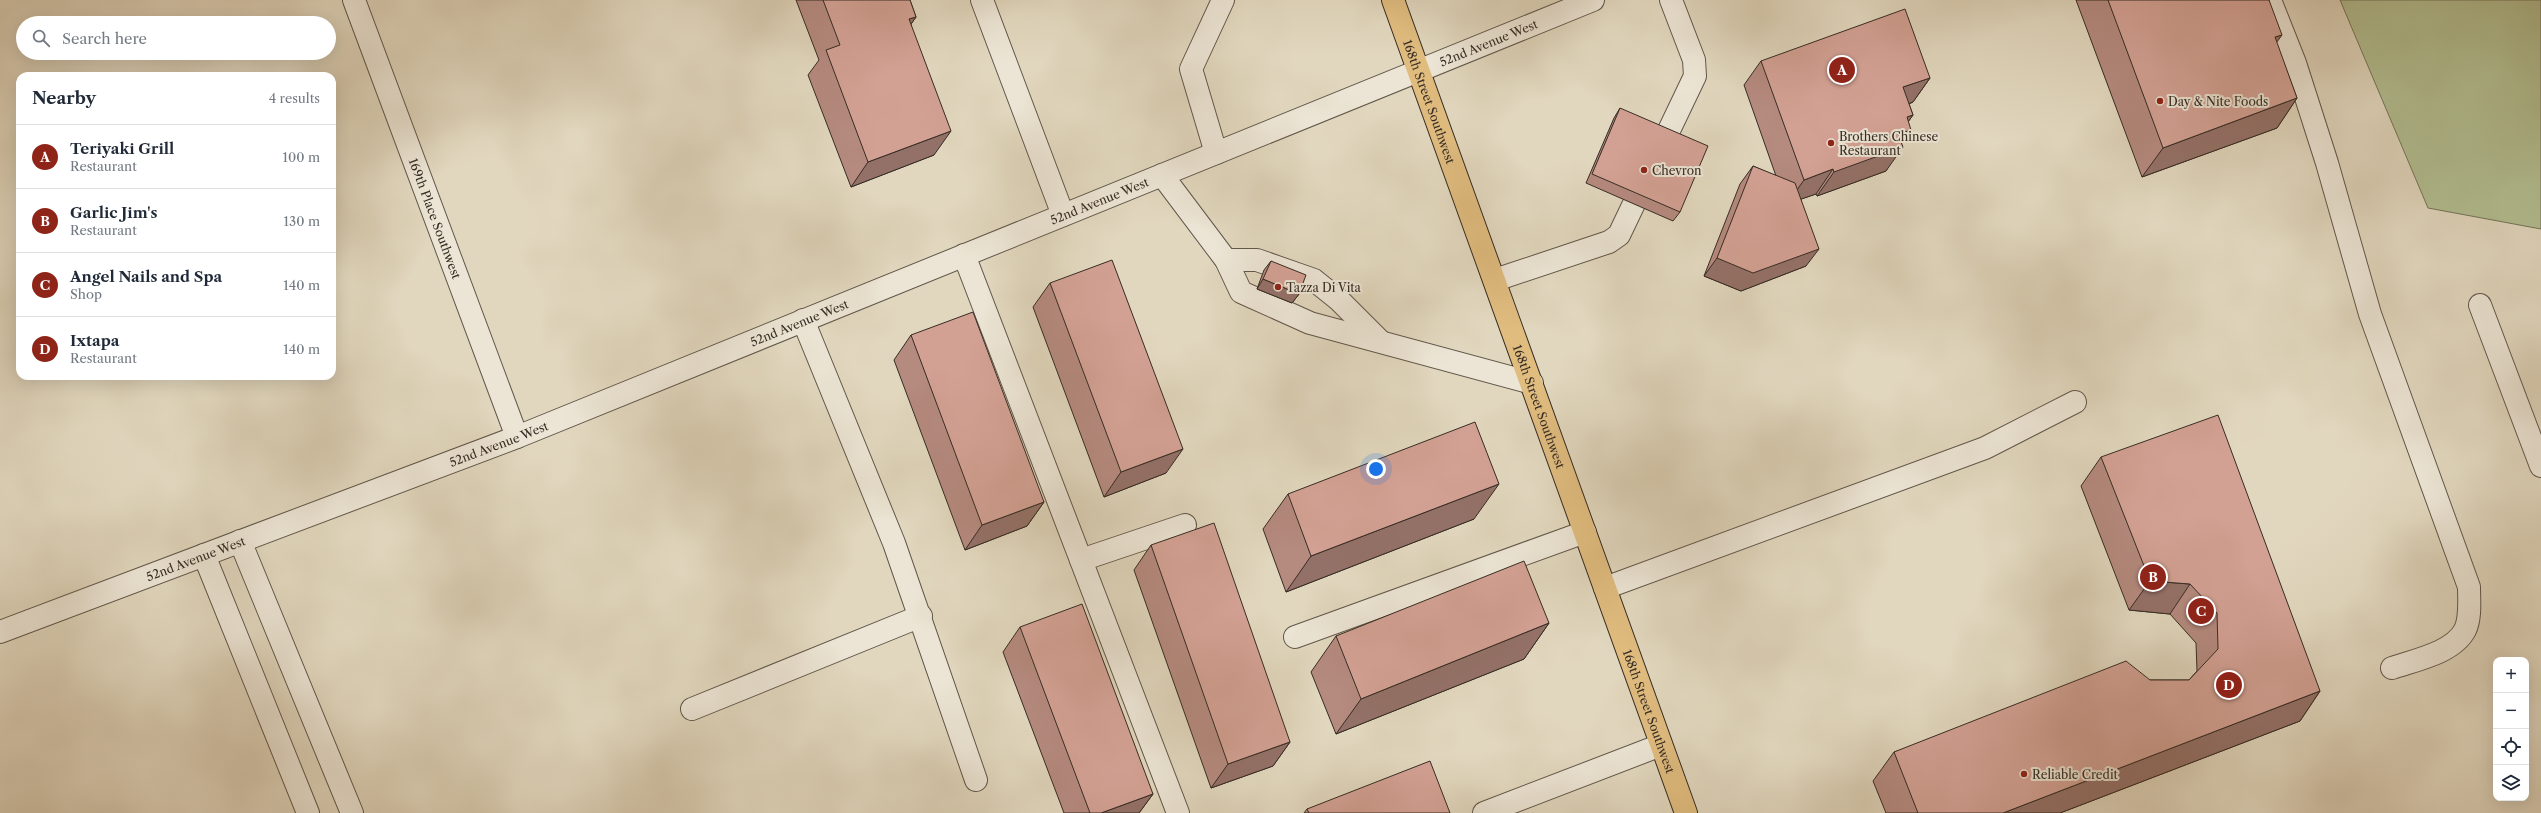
<!DOCTYPE html>
<meta charset="utf-8">
<style>
:root{--surface:#fff;--page:#f2f2f3;--text:#1f2937;--muted:#747a83;--line:#e0e1e3;--accent:#8f2418}
body{margin:0;font-family:"Libre Caslon Text",serif;background:var(--page);color:var(--text)}
.controls{position:absolute;right:12px;bottom:12px;display:grid;overflow:hidden;border-radius:8px;box-shadow:0 4px 16px #0002}
.controls button{width:36px;height:36px;display:grid;place-items:center;padding:0;border:0;border-bottom:1px solid var(--line);background:var(--surface);color:var(--text);font:20px sans-serif}
.you{position:absolute;left:1376px;top:469px;width:14px;height:14px;margin:-10px;border:3px solid #fff;border-radius:50%;background:#1a73e8;box-shadow:0 0 0 6px #1a73e833}
.badge{display:grid;place-items:center;width:26px;height:26px;border-radius:50%;background:var(--accent);color:#fff;font-size:13px;font-weight:700}
.pin{position:absolute;translate:-50% -50%;border:2px solid #fff;box-shadow:0 1px 4px #0006}
.list{margin:0;padding:0;list-style:none}
h2{display:flex;justify-content:space-between;align-items:center;height:52px;margin:0;padding:0 16px;font-size:17px}
h2 small{font-size:13px;font-weight:400;color:var(--muted)}
.list li{display:grid;grid-template-columns:26px 1fr auto;gap:12px;align-items:center;box-sizing:border-box;height:64px;padding:0 16px;border-top:1px solid var(--line)}
.list b{display:block;font-size:15px;white-space:nowrap}
.list p{margin:0;font-size:13px;white-space:nowrap;color:var(--muted)}
.list em{font-size:13px;font-style:normal;color:var(--muted)}
.icon{flex:none;width:22px;height:22px;fill:none;stroke:currentColor;stroke-width:2;stroke-linecap:round;stroke-linejoin:round}
.map{position:relative;flex:none;width:2541px;height:813px;overflow:hidden}
.search{position:absolute;background:var(--surface);box-shadow:0 4px 16px #0002;left:16px;top:16px;width:320px;height:44px;display:flex;align-items:center;gap:10px;box-sizing:border-box;padding:0 14px;border-radius:22px;color:var(--muted);font-size:15px}
.panel{position:absolute;background:var(--surface);box-shadow:0 4px 16px #0002;left:16px;top:72px;width:320px;height:308px;border-radius:12px}
.map>svg:first-child{display:block}
.green{fill:#b2be91;stroke:#74755a}
.lines{fill:none;stroke-linecap:round;stroke-linejoin:round}
.minor-casing{stroke:#61574a;stroke-width:24}
.major-casing{stroke:#362c24;stroke-width:24}
.minor{stroke:#ece5d5;stroke-width:22}
.major{stroke:#e0bc7f;stroke-width:22}
.wall{fill:#b58a7f;stroke:#362c24}
.shaded-wall{fill:#947168;stroke:#362c24}
.building{fill:#d3a194;stroke:#362c24}
.poi-dot{fill:#8f2418;stroke:#ece5d5;stroke-width:1.5}
.labels{text-anchor:middle;dominant-baseline:central;stroke-width:4;stroke-linejoin:round;paint-order:stroke}
.street-label{font-size:12px;fill:#362c24;stroke:#ece5d5}
.poi-label{font-size:12px;fill:#362c24;stroke:#ece5d5;text-anchor:start}
</style>
<div class="map">
<svg width="2541" height="813" viewBox="0 0 2541 813">
<rect width="100%" height="100%" fill="#e1d7be"/>
<filter id="stains"><feTurbulence type="fractalNoise" baseFrequency=".005" numOctaves="4"/><feColorMatrix values="0 0 0 0 .2 0 0 0 0 .09 0 0 0 0 .02 0 0 0 .5 -.17"/></filter>
<radialGradient id="worn" r=".72"><stop offset=".6" stop-color="#630" stop-opacity="0"/><stop offset="1" stop-color="#630" stop-opacity=".3"/></radialGradient>
<!-- green -->
<path class="green" d="M2340,0h201v229l-113,-21z"/>
<g class="lines">
<!-- minor casing -->
<g class="minor-casing">
<g id="minor">
<path id="s1" d="M354,0l163,437"/>
<path d="M982,0l81,215"/>
<path d="M2270,0l25,63 32,100 43,151 99,273c0,13 2,31 -4,43 -12,23 -50,30 -73,38"/>
<path d="M1216,153l-25,-84 32,-69"/>
<path d="M1162,175l64,85 15,32 69,31 222,60"/>
<path d="M964,255l214,558"/>
<path d="M1226,260h31l57,20 25,20 40,40"/>
<path d="M1495,280l114,-38 10,-7 76,-159 -1,-16 -23,-60"/>
<path d="M2480,305l61,161"/>
<path d="M803,320l91,223 82,237"/>
<path d="M240,541l112,272"/>
<path d="M204,555l104,258"/>
<path d="M1081,560l104,-35"/>
<path d="M1605,588l380,-140 90,-46"/>
<path id="s2" d="M0,632l517,-195 1076,-437"/>
<path d="M1295,637l290,-105"/>
<path d="M692,709l229,-93"/>
<path d="M1484,813l177,-68"/>
</g>
</g>
<!-- major casing -->
<g class="major-casing">
<g id="major">
<path id="s3" d="M1393,0l293,813"/>
</g>
</g>
<!-- minor -->
<use href="#minor" class="minor"/>
<!-- major -->
<use href="#major" class="major"/>
</g>
<!-- wall -->
<g class="wall">
<path d="M796,0h114l6,17 -5,7 23,131 -83,32 -43,-112 11,-15z"/>
<path d="M2076,0h193l7,42 21,56 -20,30 -135,49z"/>
<path d="M1761,61l169,17 -17,24 -4,2 4,11 -5,7 -7,21 -15,28 -69,25 -1,-2 -15,5 5,67 -65,25 -37,-15 36,-92 13,-18 23,10 -32,-91z"/>
<path d="M1620,108l60,104 -7,9 -87,-38 28,-65z"/>
<path d="M1271,261l28,33 -7,9 -35,-14 7,-19z"/>
<path d="M1050,283l116,190 -62,24 -71,-190z"/>
<path d="M911,335l133,167 -17,24 -62,24 -71,-190z"/>
<path d="M2101,457l219,234 -20,30 -240,92h-174l-13,-32 21,-29 256,-72h39l8,-9 -1,-28 -26,-29 -41,-4 -48,-124z"/>
<path d="M1288,494l186,25 -188,73 -23,-63z"/>
<path d="M1151,545l139,197 -17,24 -62,22 -77,-218z"/>
<path d="M1549,623l-25,36 -188,75 -25,-62 25,-36z"/>
<path d="M1020,627l133,167 -14,19h-75l-61,-161z"/>
<path d="M1307,809l143,4h-146z"/>
</g>
<!-- shaded-wall -->
<g class="shaded-wall">
<path d="M916,17l-17,24 10,-22z"/>
<path d="M2282,35l-21,29 14,-27z"/>
<path d="M1930,78l-17,24 -27,10 17,-25z"/>
<path d="M2297,98l-20,30 -135,49 21,-29z"/>
<path d="M1913,115l-13,18 11,-3 -14,19 6,-2 -17,24 -69,25 17,-24 73,-55z"/>
<path d="M951,131l-17,24 -83,32 17,-25z"/>
<path d="M1833,169l-17,25 -29,10 17,-24z"/>
<path d="M1819,249l-13,17 -65,25 -37,-15 13,-18z"/>
<path d="M1263,279l36,15 -7,9 -35,-14z"/>
<path d="M1183,449l-17,24 -62,24 17,-25z"/>
<path d="M1499,484l-25,35 -188,73 25,-36z"/>
<path d="M1044,502l-17,24 -62,24 17,-25z"/>
<path d="M2150,581l40,3 -20,30 -41,-4z"/>
<path d="M1549,623l-25,36 -188,75 25,-35z"/>
<path d="M2320,691l-20,30 -240,92h-57z"/>
<path d="M1290,742l-17,24 -62,22 17,-24z"/>
<path d="M1153,794l-14,19h-38z"/>
</g>
<!-- building -->
<g class="building">
<path d="M823,0h87l6,17 -7,2 42,112 -83,31 -42,-112 14,-5z"/>
<path d="M2108,0h161l13,35 -7,2 22,61 -134,50z"/>
<path d="M1905,9l25,69 -27,9 10,28 -6,2 4,13 -13,4 5,13 -69,25 -1,-3 -29,11 -43,-119z"/>
<path d="M1620,108l88,38 -28,66 -88,-38z"/>
<path d="M1753,166l42,17 24,66 -66,24 -36,-15z"/>
<path d="M1112,260l71,189 -62,23 -71,-189z"/>
<path d="M1271,261l35,14 -7,19 -36,-15z"/>
<path d="M973,312l71,190 -62,23 -71,-190z"/>
<path d="M2218,415l102,276 -317,122h-85l-24,-61 232,-91 24,19h39l29,-31 -1,-36 -27,-29 -40,-3 -49,-124z"/>
<path d="M1475,422l24,62 -188,72 -23,-62z"/>
<path d="M1214,523l76,219 -62,22 -77,-219z"/>
<path d="M1524,561l25,62 -188,76 -25,-63z"/>
<path d="M1082,604l71,190 -52,19h-11l-70,-186z"/>
<path d="M1430,761l20,52h-141l-2,-4z"/>
</g>
<!-- markers -->
<g class="poi-dot">
<circle cx="2160" cy="101" r="4"/>
<circle cx="1831" cy="143" r="4"/>
<circle cx="1644" cy="170" r="4"/>
<circle cx="1278" cy="287" r="4"/>
<circle cx="2024" cy="774" r="4"/>
</g>
<g class="labels">
<!-- street labels -->
<g class="street-label">
<text stroke="none"><textPath href="#s2" startOffset="1601">52nd Avenue West</textPath></text>
<text stroke="none"><textPath href="#s3" startOffset="108">168th Street Southwest</textPath></text>
<text stroke="none"><textPath href="#s2" startOffset="1181">52nd Avenue West</textPath></text>
<text stroke="none"><textPath href="#s1" startOffset="233">169th Place Southwest</textPath></text>
<text stroke="none"><textPath href="#s2" startOffset="857">52nd Avenue West</textPath></text>
<text stroke="none"><textPath href="#s3" startOffset="432">168th Street Southwest</textPath></text>
<text stroke="none"><textPath href="#s2" startOffset="533">52nd Avenue West</textPath></text>
<text stroke="none"><textPath href="#s2" startOffset="209">52nd Avenue West</textPath></text>
<text stroke="none"><textPath href="#s3" startOffset="756">168th Street Southwest</textPath></text>
</g>
<!-- poi labels -->
<g class="poi-label">
<text x="2168" y="101">Day &amp; Nite Foods</text>
<text x="1839" y="136">Brothers Chinese<tspan x="1839" dy="14">Restaurant</tspan></text>
<text x="1652" y="170">Chevron</text>
<text x="1286" y="287">Tazza Di Vita</text>
<text x="2032" y="774">Reliable Credit</text>
</g>
</g>
<rect width="100%" height="100%" filter="url(#stains)"/>
<rect width="100%" height="100%" fill="url(#worn)"/>
</svg>
<div class="controls">
<button>+</button>
<button>−</button>
<button><svg class="icon" aria-label="locate" viewBox="0 0 24 24"><circle cx="12" cy="12" r="6"/><path d="M12 2v4M12 18v4M2 12h4M18 12h4"/></svg></button>
<button><svg class="icon" aria-label="layers" viewBox="0 0 24 24"><path d="M12 4l9 5-9 5-9-5zM3 14l9 5 9-5"/></svg></button>
</div>
<div class="you"></div>
<div class="pin badge" style="left:1842px;top:70px">A</div>
<div class="pin badge" style="left:2153px;top:577px">B</div>
<div class="pin badge" style="left:2201px;top:611px">C</div>
<div class="pin badge" style="left:2229px;top:685px">D</div>
<div class="search"><svg class="icon" aria-label="search" viewBox="0 0 24 24"><circle cx="10" cy="10" r="6"/><path d="M15 15l6 6"/></svg>Search here</div>
<section class="panel">
<h2>Nearby<small>4 results</small></h2>
<ul class="list">
<li><span class="badge">A</span><div><b>Teriyaki Grill</b><p>Restaurant</p></div><em>100 m</em></li>
<li><span class="badge">B</span><div><b>Garlic Jim's</b><p>Restaurant</p></div><em>130 m</em></li>
<li><span class="badge">C</span><div><b>Angel Nails and Spa</b><p>Shop</p></div><em>140 m</em></li>
<li><span class="badge">D</span><div><b>Ixtapa</b><p>Restaurant</p></div><em>140 m</em></li>
</ul>
</section>
</div>
